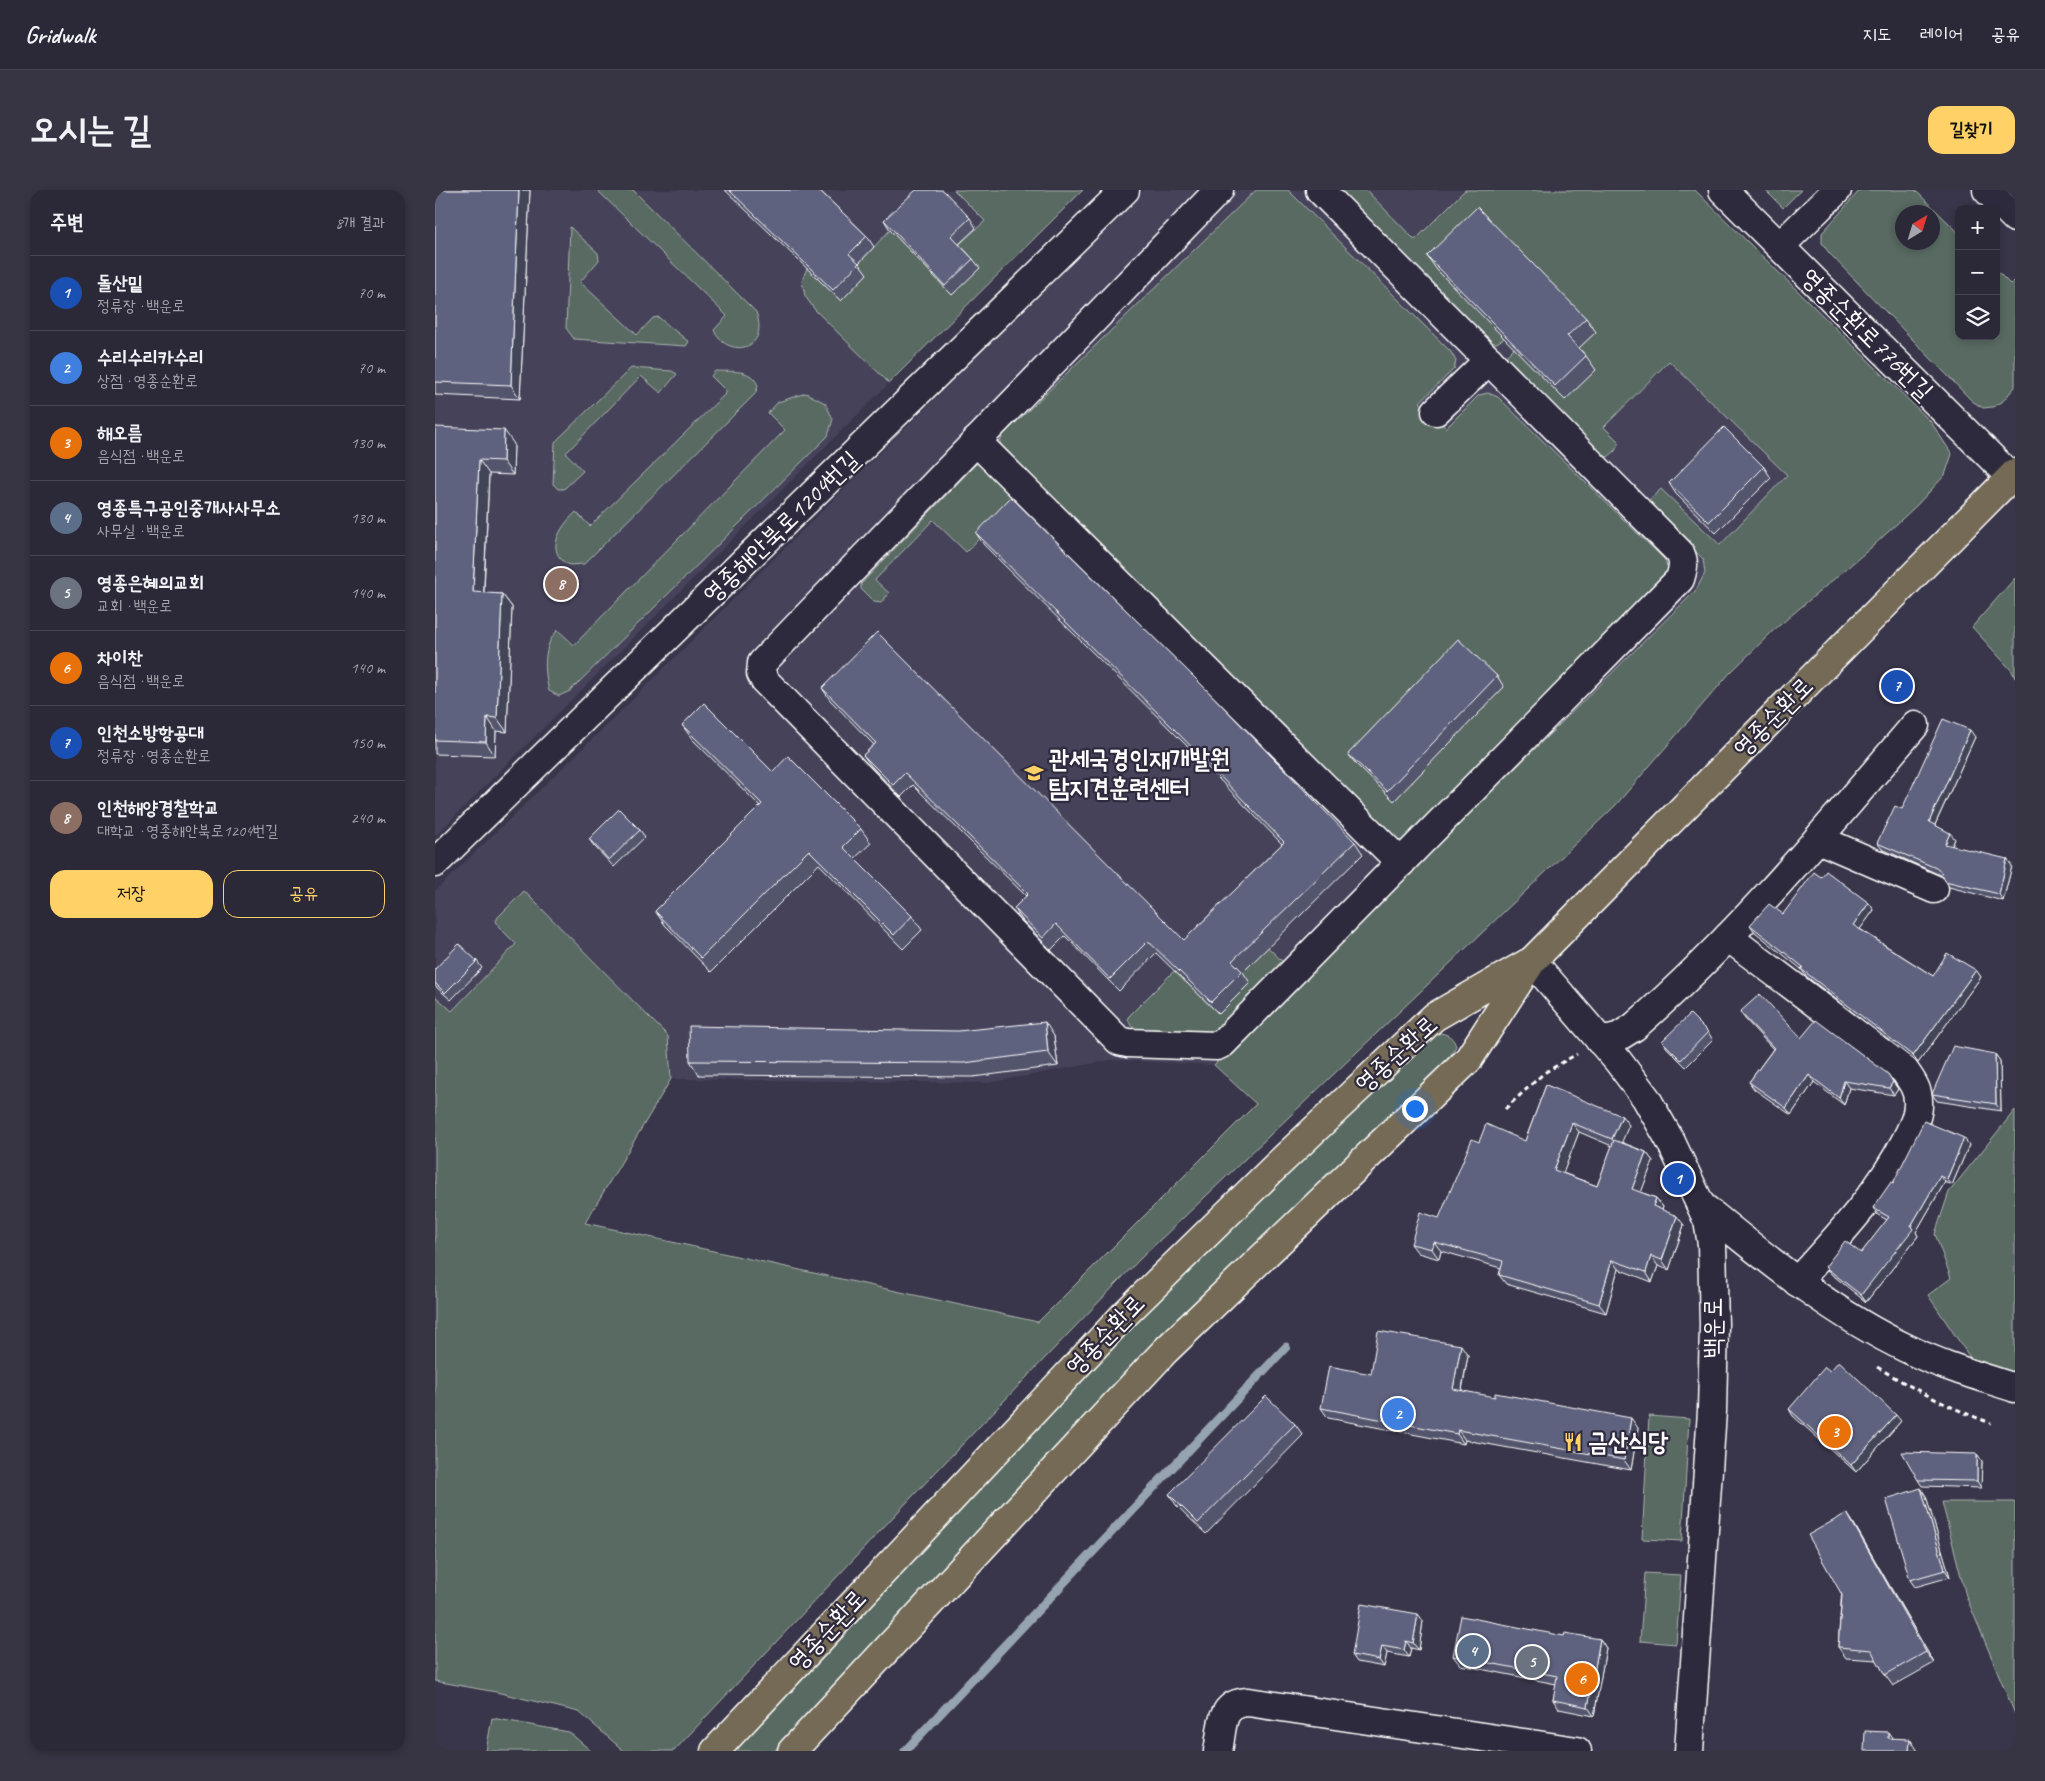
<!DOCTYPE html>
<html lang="ko">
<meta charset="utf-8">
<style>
:root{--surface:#2b2838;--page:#373443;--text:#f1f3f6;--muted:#a6a6ae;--line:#474453;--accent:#ffd166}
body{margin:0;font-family:Caveat,"Poor Story",sans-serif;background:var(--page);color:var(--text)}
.controls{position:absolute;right:15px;top:15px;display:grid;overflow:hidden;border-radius:10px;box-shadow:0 2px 8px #0003}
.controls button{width:45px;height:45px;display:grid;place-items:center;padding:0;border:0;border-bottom:1px solid var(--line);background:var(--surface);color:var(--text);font:25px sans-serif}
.compass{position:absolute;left:1460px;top:15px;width:45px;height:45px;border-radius:50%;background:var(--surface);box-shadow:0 2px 8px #0003;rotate:38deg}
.you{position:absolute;left:979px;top:918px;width:18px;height:18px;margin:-12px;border:4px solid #fff;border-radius:50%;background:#1a73e8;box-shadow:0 0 0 8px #1a73e833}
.badge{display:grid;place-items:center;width:32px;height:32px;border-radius:50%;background:var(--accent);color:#fff;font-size:16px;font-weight:700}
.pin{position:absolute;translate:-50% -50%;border:2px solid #fff;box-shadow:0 1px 5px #0006}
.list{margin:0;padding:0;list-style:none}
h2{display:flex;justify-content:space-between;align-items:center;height:65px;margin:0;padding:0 20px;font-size:21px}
h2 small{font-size:16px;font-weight:400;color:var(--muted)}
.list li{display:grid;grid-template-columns:32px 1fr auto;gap:15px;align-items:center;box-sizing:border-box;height:75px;padding:0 20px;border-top:1px solid var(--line)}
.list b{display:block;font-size:19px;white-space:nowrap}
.list p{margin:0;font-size:16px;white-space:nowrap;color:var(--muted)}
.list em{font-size:16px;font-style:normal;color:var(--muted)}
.actions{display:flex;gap:10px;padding:15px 20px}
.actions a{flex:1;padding:11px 0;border:1px solid var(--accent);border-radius:15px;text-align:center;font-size:18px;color:var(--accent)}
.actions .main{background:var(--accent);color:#111}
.icon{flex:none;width:28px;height:28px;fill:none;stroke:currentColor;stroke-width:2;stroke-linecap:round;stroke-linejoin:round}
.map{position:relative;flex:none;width:1580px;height:1561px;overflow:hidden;border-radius:15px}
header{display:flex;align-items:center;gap:30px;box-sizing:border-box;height:70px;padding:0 25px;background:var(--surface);border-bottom:1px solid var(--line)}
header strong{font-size:24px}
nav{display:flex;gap:28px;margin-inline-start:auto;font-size:18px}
.intro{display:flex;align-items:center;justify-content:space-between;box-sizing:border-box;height:120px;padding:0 30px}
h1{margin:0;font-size:35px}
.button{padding:12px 22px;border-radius:15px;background:var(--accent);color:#111;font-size:18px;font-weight:700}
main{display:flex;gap:30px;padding:0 30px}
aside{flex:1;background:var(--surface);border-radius:15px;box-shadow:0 2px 8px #0003}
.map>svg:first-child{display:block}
.built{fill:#44425a}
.green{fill:#596a62;stroke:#acb4b0;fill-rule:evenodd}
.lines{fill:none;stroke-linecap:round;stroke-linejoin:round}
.stream{stroke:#96a3b0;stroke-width:9}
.minor-casing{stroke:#fff;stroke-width:31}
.major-casing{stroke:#fff;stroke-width:31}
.path{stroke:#fff;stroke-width:3;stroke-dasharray:5 4;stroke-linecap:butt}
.minor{stroke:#2f2a3d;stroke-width:28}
.major{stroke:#756a55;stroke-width:28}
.wall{fill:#52546d;stroke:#fff;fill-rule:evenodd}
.shaded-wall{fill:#424559;stroke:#fff}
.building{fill:#5f627f;stroke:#fff}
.labels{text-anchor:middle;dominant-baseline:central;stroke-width:4.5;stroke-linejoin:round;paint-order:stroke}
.street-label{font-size:25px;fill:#fff;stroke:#2f2a3d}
.poi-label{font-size:25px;font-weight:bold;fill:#fff;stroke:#2f2a3d;text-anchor:start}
</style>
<header>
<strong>Gridwalk</strong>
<nav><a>지도</a><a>레이어</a><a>공유</a></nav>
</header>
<div class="intro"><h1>오시는 길</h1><a class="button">길찾기</a></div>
<main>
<aside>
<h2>주변<small>8개 결과</small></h2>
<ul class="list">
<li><span class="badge" style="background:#1a4fb4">1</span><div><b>돌산밑</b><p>정류장 · 백운로</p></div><em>70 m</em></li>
<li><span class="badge" style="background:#3f7fe0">2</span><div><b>수리수리카수리</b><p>상점 · 영종순환로</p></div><em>70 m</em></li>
<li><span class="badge" style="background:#e8710a">3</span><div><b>해오름</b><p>음식점 · 백운로</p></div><em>130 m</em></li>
<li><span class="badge" style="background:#5c6f8a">4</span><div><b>영종특구공인중개사사무소</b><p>사무실 · 백운로</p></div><em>130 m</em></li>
<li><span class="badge" style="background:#6b7280">5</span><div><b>영종은혜의교회</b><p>교회 · 백운로</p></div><em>140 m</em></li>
<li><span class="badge" style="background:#e8710a">6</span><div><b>차이찬</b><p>음식점 · 백운로</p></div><em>140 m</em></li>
<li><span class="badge" style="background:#1a4fb4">7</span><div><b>인천소방항공대</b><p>정류장 · 영종순환로</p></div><em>150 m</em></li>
<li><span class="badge" style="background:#8d6e63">8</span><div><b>인천해양경찰학교</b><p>대학교 · 영종해안북로1204번길</p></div><em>240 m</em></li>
</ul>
<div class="actions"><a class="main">저장</a><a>공유</a></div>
</aside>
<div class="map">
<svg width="1580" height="1561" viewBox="0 0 1580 1561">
<rect width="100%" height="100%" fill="#39354a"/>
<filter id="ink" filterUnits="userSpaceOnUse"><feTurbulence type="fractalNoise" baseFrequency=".02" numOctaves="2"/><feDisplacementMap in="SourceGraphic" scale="10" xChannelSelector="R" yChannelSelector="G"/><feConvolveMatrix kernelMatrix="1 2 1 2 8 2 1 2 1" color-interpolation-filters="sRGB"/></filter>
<g filter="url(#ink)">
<!-- built -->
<g class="built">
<path d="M0,0h648l-648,646z"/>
<path d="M709,0h409l272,271 -611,604 -103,-5 -123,23 -317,-4 -102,170 -134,31v-389l174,-168z"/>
</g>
<!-- green -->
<g class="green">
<path d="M162,0h36l123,122c15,41 -31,46 -42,18l13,-14z"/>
<path d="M519,0h129l-194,193 -74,-73 -10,-14 -3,-15 5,-13 34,33 16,-36 33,-35 40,41 55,-50z"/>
<path d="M821,0h32l163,162 5,9 -2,8 -34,33 26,26 33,-33 9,-2 10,4 167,163 3,9 -2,9 -265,269 -401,-397v-8l3,-7z"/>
<path d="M902,0h29l49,50 50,-50h230l236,232 21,32 -7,21 -28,30 -44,41 -99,84 -44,43 -115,133 -475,453 -231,241 -235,251h-50l-45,-39 -83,-20 -61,-11v-685l17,15 64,-67 -17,-17 -3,-6 2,-4 26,-26 144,145 3,43 -86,144 453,99 218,-218 -42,-39 482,-475 9,-17 -2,-14 -57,-56 15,-14 59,56 67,-70 -118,-114 -65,66 15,15 -4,9 -7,6 -9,-2 -93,-92 1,-8 7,-7 63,2 18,-19 -91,7 -7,5h-8z"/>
<path d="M1330,0h36l-18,18z"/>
<path d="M1425,0h55l44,43v103h37v-66l14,14 5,-5v108l-13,15 -9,5 -10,1 -11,-7 -143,-148 -7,-10v-10zM1468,22h30v30h-30z"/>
<path d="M135,37l28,26 1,7 -19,22 57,53 16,-17 5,-1 31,25 -3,4 -112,-7 -8,-11z"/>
<path d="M196,178l41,3 5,3 -16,19 -20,-17 -75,77 17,18 -19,18h-6l-5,-5 2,-42z"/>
<path d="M280,181c17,1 37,-3 43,15l-3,8 -171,170 -14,1c-3,-1 -8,-4 -10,-7 -12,-15 5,-36 16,-46l14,14 137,-134 -16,-16z"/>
<path d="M371,203l19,10 8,16 -5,17 -258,255 -11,5 -10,-5c-5,-20 -7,-46 9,-61l16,15 211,-215 -17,-17 10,-11z"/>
<path d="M547,273l39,33 -55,56 -33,-32 -58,60 14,13 -8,10 -7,-1 -13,-13v-5l115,-120z"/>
<path d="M1580,388v100l-3,-7 -40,-44z"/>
<path d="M797,722l54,53 -69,69h-74c-8,-4 -14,-7 -15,-17l46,-46 45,43 -14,-75z"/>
<path d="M1006,843c8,2 12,4 15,13l-10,17 -279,269 -252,266 -141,153h-41l459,-488 239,-227z"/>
<path d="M1580,920v268l-42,-16 -45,-67 23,-17 -16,-44 14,-42z"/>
<path d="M1214,1226l40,3 -7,122 -40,-2z"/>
<path d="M1507,1312h73v212l-49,-118z"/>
<path d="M1210,1383l36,2 -5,69 -36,-3z"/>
<path d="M57,1528l77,14 22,19h-105z"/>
</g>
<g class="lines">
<!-- stream -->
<path class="stream" d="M470,1561l381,-404"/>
<!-- minor casing -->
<g class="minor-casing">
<g id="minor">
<path d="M784,0l-457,473 -1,10 4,8 354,360 9,2 89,3 6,-3 457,-464c3,-10 5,-16 0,-26l-360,-363"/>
<path d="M1288,0l288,287"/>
<path d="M1552,0l28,28"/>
<path d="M1345,56l57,-56"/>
<path d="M1001,221l53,-51"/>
<path d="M541,251l425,422"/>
<path d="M1383,649l116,50"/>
<path d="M0,673l690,-673"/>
<path d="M1293,747l176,133c7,10 14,19 14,31 1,14 -6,27 -12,39 -27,54 -69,97 -109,142"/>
<path d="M1097,771l86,100 28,37 25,44 37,79 4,23 2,81 -2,86 -23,340"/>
<path d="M1165,851l18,-4 16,-10c104,-91 192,-197 281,-302"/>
<path d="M1268,1017c65,53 129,106 205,142 34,17 71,27 107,39"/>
<path d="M783,1561c5,-24 1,-48 30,-49l329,49"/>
</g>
</g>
<!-- major casing -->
<g class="major-casing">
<g id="major">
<path d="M280,1561l410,-437 151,-148 158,-149 94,-54"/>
<path d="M357,1561l373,-400 303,-291 64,-99 483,-488"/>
</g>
</g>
<!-- path -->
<g class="path">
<path d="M1070,919l39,-36 33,-19"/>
<path d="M1442,1177c37,22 74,42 114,56"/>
</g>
<!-- minor -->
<use href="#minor" class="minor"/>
<!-- major -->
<use href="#major" class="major"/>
</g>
<!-- wall -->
<g class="wall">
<path d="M0,0h95l-10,209 -85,-4z"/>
<path d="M290,0h94l48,46 7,11 -15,16 8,11 -26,27z"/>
<path d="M535,28l6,10 -17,16 14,15 7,9 -28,27 -62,-65 -6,-10z"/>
<path d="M992,66l159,62 10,14 -17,16 7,8 10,14 -31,30 -128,-130z"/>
<path d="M0,237l79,17 -1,31 -24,-1 -5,119 18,1 10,13 -5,125 -11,-1 -1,25 -60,-2z"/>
<path d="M1329,277l7,11 -55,55 -40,-39 -7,-11z"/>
<path d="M541,343l379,309 8,12 -120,118 7,11 -31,31 -63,-61 -37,38 -54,-55 -14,14 -29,-30 -8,-12 12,-12 -113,-111 -12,12 -29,-30 -9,-12 11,-10 -44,-45 -8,-12 362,252 98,-96 -98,-101 -200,-198z"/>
<path d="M1062,486l7,11 -110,114 -38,-37 -8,-10z"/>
<path d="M247,535l91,47 88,57 10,14 -17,16 58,57 10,14 -19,19 -84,-85 -108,108 -46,-47 -10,-14 105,-105 -68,-67z"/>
<path d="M1540,547l-40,88 20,14 -3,7 60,20 -9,35 -54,-14 -5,-10 -4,-2 -58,-26 -5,-6 25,-34z"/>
<path d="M205,640l5,7 -31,30 -20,-21 -5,-7z"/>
<path d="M1386,687l48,26 5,7 -14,19 73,47 43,-6 5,7 -63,86 -112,-87 -5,-7 -46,-37 -5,-7 33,-11z"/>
<path d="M42,771l5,7 -31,32 -16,-14v-17z"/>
<path d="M1305,822l148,62 10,15 -4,6 -45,-7 -5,17 -30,-23 -23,33 -37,-26 -5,-7 24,-33 -28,-30z"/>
<path d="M1273,842l5,8 -27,27 -19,-19 -5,-7z"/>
<path d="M619,846l4,30 -85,11 -274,-2 -9,-14z"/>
<path d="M1560,864l5,7 1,50 -64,-10 -5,-7z"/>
<path d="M1111,895l83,40 -8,17 25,10 7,9 -12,31 15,6 7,9 -1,3 22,15 -15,45 -11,-4 -6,16 -34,-13 -12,44 -100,-29 -7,-9 2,-7 -60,-17 -2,8 -21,-6 -7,-9 114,-103zM1144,942l33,14 -15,40 -34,-13z"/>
<path d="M1534,955l-17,40 -7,-3 -29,50 2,4 -52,66 -36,-29 -5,-6 36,-14 26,-33 -9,-5 -5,-7 20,-25z"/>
<path d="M1033,1165l-6,36 176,37 -7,42 -166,-30 -1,4 -136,-26 -7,-10 50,-34z"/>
<path d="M1395,1181l71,50 -45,51 -63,-56 -4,-7z"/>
<path d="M860,1234l8,11 -97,99 -30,-29 -7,-11z"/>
<path d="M1542,1264l5,7 -1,27 -59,-2 -4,-6z"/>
<path d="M1491,1306l24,81 -35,10 -5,-7z"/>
<path d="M1412,1323l7,11 80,139 -41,23 -8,-11 -8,-15 -31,-2 -8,-11z"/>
<path d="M983,1424l5,7 -4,29 -8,-2 -2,9 -22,-4 -3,14 -27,-5 -5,-7z"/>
<path d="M1129,1446l36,3 6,9 -12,68 -35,-7 -6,-9 3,-16 -96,-19 -7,-9z"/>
</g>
<!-- shaded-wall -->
<g class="shaded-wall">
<path d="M84,0h11l-10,209 -9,-14z"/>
<path d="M69,240l10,14 -1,31 -10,-14z"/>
<path d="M44,270l10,14 -6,132 -10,-14z"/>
<path d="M67,404l10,13 -5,125 -10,-14z"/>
<path d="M52,527l9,14 -1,25 -9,-14z"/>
<path d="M1535,540l5,7 -42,92 -4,-7z"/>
<path d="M1515,643l5,6 -5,11 -5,-6z"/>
<path d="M1572,669l5,7 -9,35 -4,-7z"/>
<path d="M1434,713l5,7 -16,22 -5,-7z"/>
<path d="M1541,780l5,7 -63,86 -5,-7z"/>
<path d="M610,832l9,14 4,30 -10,-14z"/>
<path d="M1560,864l5,7 1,50 -5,-7z"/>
<path d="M1374,885l5,7 -23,33 -5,-7z"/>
<path d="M1409,891l5,7 -5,17 -5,-7z"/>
<path d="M1458,892l5,7 -4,6 -5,-7z"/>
<path d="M1187,926l7,9 -10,24 -7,-10z"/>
<path d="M1137,933l7,9 -18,47 -7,-9z"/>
<path d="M1529,948l5,7 -17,40 -5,-6z"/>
<path d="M1211,962l7,9 -14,37 -7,-9z"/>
<path d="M1505,986l5,6 -29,50 2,4 -52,66 -5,-7 50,-69z"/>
<path d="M1221,1008l7,9 -3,9 -7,-10z"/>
<path d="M1242,1026l7,9 -15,45 -7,-10z"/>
<path d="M999,1052l7,9 -2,8 -7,-10z"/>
<path d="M1216,1066l7,10 -6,16 -6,-10z"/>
<path d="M1177,1070l6,9 -12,44 -7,-9z"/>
<path d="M1026,1155l7,10 -8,44 -7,-10z"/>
<path d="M1461,1225l5,6 -45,51 -5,-7z"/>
<path d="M1196,1228l7,10 -7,42 -7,-10z"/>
<path d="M1023,1240l7,10 -1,4 -7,-10z"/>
<path d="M1542,1264l5,7 -1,27 -4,-7z"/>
<path d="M1486,1298l5,8 24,81 -5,-7z"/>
<path d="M1412,1323l7,11 80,139 -8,-11z"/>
<path d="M983,1424l5,7 -4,29 -6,-7z"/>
<path d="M1165,1449l6,9 -12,68 -6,-9z"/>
<path d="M971,1451l5,7 -2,9 -5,-7z"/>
<path d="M947,1456l5,7 -3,14 -5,-7z"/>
<path d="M1453,1542l10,14 -10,-8z"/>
<path d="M1475,1549l8,12h-9z"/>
</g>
<!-- building -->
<g class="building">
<path d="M0,0h84l-8,195 -76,-3z"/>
<path d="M294,0h90l48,46 -18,18 10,9 -26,27z"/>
<path d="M481,0h27l27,28 -19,18 22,23 -28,27 -61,-66z"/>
<path d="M1042,17l109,111 -19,18 19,20 -31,30 -128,-130z"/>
<path d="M0,237l69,3 -1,31 -24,-1 -6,132 29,2 -5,124 -10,-1 -1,25 -51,-2z"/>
<path d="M1289,237l40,40 -55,55 -40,-39z"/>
<path d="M576,307l188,185 156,160 -123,119 10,10 -31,31 -63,-61 -38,38 -54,-55 -13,14 -29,-30 14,-14 -123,-121 -12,12 -30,-30 13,-12 -54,-55 55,-56 307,308 100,-98 -108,-111 -200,-198z"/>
<path d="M1023,449l39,37 -110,115 -39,-37z"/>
<path d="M269,513l69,69 15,-16 73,73 -18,18 69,69 -18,19 -85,-85 -108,108 -46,-47 107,-107 -80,-79z"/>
<path d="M1508,529l27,11 -41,92 21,11 -5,11 62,15 -8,35 -54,-13 -3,-8 -6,-5 -59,-25 18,-37 7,3z"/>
<path d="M184,619l21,21 -31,30 -20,-21z"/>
<path d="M1391,681l43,32 -16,22 80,51 14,-23 29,17 -63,86 -112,-87 2,-2 -53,-42 19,-21 14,10 31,-42 7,5z"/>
<path d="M24,754l18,17 -32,32 -10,-10v-14z"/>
<path d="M1325,804l41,44 15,-18 72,54 5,8 -4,6 -45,-7 -5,17 -30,-23 -23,33 -37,-26 25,-34 -34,-36z"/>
<path d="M1255,824l18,18 -27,28 -19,-19z"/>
<path d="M610,832l3,30 -84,11 -274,-2 -1,-35 269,5z"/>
<path d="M1518,856l42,8 1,50 -64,-10z"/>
<path d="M1111,895l76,31 -10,23 -40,-16 -18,47 43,16 17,-46 32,12 -14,37 24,9 -3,8 24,10 -15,44 -11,-4 -5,16 -34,-12 -13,44 -100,-29 4,-14 -69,-19 -2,7 -21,-5 9,-32 19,6 33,-79 7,3 7,-18 39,17z"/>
<path d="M1489,931l40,17 -17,41 -7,-3 -29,50 2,3 -52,66 -36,-28 20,-26 16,12 28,-36 -16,-9 18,-26 2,1z"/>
<path d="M943,1141l83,14 -8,44 42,8v-4l136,25 -7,42 -166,-30 -1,4 -136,-26 8,-42 42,8z"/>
<path d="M1404,1171l57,54 -45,50 -62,-56 36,-42 5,4z"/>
<path d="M831,1206l29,28 -97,99 -29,-29z"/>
<path d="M1467,1262l75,2v27l-59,-1z"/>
<path d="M1486,1298l24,82 -35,10 -24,-81z"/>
<path d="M1412,1323l79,139 -41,23 -14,-25 -33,-3 4,-52 -34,-60z"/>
<path d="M926,1414l57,10 -5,29 -7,-2 -2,9 -22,-4 -3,14 -27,-5z"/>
<path d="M1026,1426l103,20 1,-3 35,6 -12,68 -35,-7 4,-24 -104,-20z"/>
<path d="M1430,1541l23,1v6l22,1 -1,12h-45z"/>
</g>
</g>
<!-- icons -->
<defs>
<g id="university-bare" transform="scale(1.5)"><path d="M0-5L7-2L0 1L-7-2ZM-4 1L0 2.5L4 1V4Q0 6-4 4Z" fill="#ffd166" stroke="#2f2a3d" stroke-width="2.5" paint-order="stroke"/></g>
<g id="restaurant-bare" transform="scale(1.5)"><path d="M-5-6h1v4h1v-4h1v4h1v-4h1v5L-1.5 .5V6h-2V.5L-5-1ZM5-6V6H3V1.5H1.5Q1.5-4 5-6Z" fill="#ffd166" stroke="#2f2a3d" stroke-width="2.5" paint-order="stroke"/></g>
</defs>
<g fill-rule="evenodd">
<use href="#university-bare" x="599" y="583"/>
<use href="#restaurant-bare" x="1138" y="1252"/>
</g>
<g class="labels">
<!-- street labels -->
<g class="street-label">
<text transform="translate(1432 144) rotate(45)">영종순환로776번길</text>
<text transform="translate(346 337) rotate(-44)">영종해안북로1204번길</text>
<text transform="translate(1338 527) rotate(-45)">영종순환로</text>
<text transform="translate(961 864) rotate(-42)">영종순환로</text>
<text transform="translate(1278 1138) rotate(-90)">백운로</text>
<text transform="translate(670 1145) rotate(-46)">영종순환로</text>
<text transform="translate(392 1440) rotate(-47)">영종순환로</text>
</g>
<!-- poi labels -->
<g class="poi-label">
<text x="614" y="569">관세국경인재개발원<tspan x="614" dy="29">탐지견훈련센터</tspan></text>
<text x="1153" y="1252">금산식당</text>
</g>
</g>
</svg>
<div class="controls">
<button>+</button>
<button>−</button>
<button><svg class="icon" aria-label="layers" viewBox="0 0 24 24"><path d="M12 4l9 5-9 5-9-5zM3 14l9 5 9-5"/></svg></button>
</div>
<svg class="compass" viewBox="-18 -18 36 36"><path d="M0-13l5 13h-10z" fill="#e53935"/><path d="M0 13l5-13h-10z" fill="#a6a6ae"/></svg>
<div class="you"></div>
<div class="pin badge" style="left:1243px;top:989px;background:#1a4fb4">1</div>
<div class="pin badge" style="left:963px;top:1224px;background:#3f7fe0">2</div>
<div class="pin badge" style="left:1400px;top:1242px;background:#e8710a">3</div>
<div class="pin badge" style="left:1038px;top:1461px;background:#5c6f8a">4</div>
<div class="pin badge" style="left:1097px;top:1472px;background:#6b7280">5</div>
<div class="pin badge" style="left:1147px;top:1489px;background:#e8710a">6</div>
<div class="pin badge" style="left:1462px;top:496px;background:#1a4fb4">7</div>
<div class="pin badge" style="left:126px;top:394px;background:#8d6e63">8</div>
</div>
</main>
